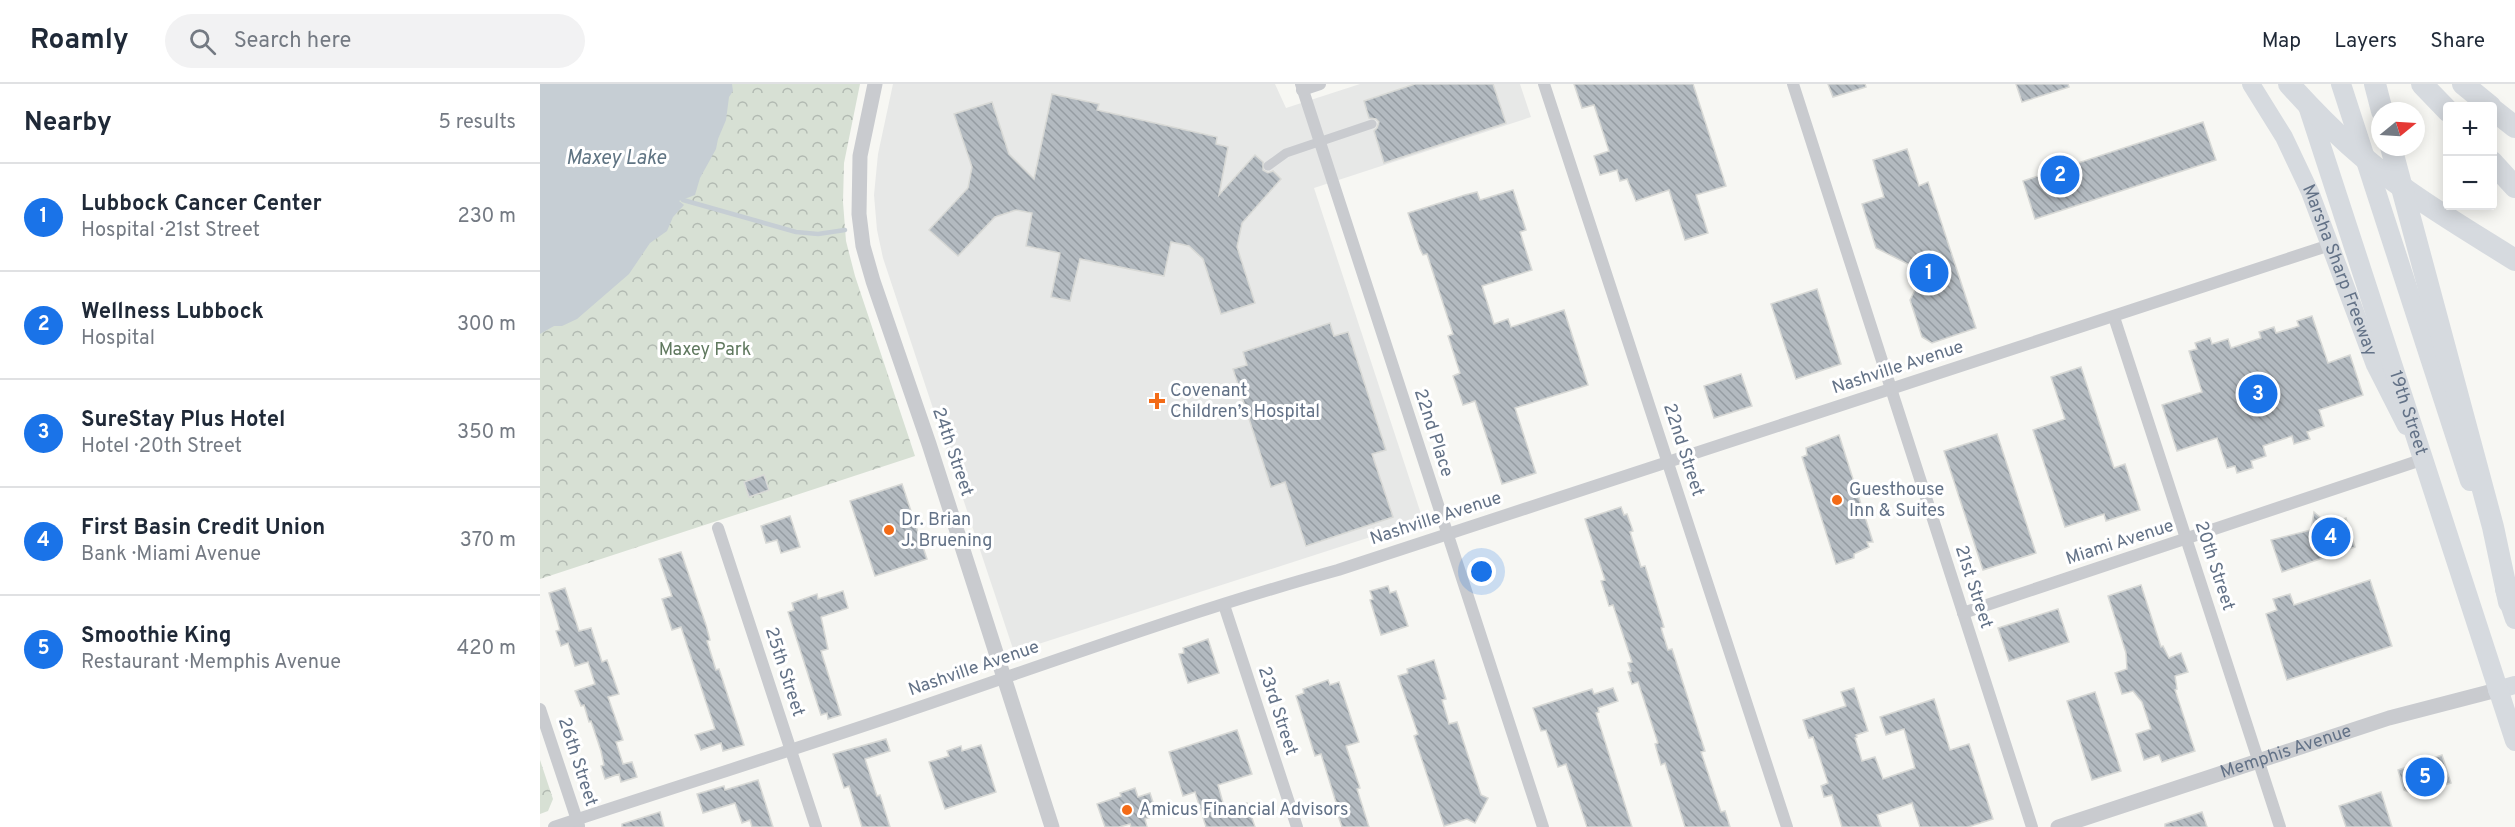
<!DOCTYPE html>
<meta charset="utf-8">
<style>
:root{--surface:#fff;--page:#f2f2f3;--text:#1f2937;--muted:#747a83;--line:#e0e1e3;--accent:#1a73e8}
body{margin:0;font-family:Overpass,sans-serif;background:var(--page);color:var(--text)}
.controls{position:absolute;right:18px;top:18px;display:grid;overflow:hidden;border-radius:6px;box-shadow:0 3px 15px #0003}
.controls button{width:54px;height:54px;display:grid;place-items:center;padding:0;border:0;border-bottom:2px solid var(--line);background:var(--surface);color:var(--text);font:30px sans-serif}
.compass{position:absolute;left:1831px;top:18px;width:54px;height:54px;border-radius:50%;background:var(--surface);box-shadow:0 3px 15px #0003;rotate:72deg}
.you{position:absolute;left:942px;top:488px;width:21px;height:21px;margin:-15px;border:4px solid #fff;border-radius:50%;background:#1a73e8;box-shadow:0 0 0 9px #1a73e833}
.badge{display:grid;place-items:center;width:39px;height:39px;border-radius:50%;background:var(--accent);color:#fff;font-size:20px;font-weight:700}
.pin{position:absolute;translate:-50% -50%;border:3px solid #fff;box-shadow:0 2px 6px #0006}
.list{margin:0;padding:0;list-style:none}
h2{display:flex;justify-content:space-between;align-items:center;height:78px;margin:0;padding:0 24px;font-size:26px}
h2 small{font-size:20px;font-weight:400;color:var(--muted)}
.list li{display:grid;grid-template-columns:39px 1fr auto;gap:18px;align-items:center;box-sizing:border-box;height:108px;padding:0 24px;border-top:2px solid var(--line)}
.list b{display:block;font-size:22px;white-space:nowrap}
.list p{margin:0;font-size:20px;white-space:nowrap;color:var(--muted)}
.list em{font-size:20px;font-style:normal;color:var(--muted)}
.icon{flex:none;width:33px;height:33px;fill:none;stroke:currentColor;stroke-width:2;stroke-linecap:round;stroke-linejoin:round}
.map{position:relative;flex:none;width:1975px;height:743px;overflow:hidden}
header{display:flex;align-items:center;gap:36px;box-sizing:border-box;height:84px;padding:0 30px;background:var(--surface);border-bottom:2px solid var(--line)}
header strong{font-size:28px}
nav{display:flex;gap:33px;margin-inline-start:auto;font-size:21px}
.search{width:420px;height:54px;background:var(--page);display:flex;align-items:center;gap:15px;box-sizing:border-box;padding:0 21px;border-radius:33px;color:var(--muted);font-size:22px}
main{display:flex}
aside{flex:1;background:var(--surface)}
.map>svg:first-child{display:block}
.built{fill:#e7e8e7}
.park{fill:url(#park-crowns)}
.water{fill:#c6ced4}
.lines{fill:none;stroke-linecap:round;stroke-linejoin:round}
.stream{stroke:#c6ced4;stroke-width:4.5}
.building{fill:url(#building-back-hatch);stroke:#d8d9d6;stroke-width:1.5}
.pedestrian{stroke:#c9cbcf;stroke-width:9}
.minor{stroke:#c9cbcf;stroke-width:12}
.tertiary{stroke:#c9cbcf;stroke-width:15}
.secondary{stroke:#d6dadf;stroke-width:18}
.primary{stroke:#d6dadf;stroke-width:20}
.motorway{stroke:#d6dadf;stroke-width:22}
.poi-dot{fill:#f36b17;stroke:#fff;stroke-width:2}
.labels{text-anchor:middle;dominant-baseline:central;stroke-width:6;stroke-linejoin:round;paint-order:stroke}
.street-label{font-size:18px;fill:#637287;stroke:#fff}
.park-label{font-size:18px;fill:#60795f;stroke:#fff}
.poi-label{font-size:18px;fill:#637287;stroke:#fff;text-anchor:start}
.water-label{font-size:20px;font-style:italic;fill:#5f7483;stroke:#fff}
</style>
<header>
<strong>Roamly</strong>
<div class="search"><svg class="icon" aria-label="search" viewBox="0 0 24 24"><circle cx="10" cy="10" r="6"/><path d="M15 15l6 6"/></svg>Search here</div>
<nav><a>Map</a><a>Layers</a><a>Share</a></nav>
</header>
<main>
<aside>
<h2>Nearby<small>5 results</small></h2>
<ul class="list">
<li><span class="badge">1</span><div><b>Lubbock Cancer Center</b><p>Hospital · 21st Street</p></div><em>230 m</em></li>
<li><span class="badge">2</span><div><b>Wellness Lubbock</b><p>Hospital</p></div><em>300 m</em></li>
<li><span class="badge">3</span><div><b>SureStay Plus Hotel</b><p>Hotel · 20th Street</p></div><em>350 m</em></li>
<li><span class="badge">4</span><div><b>First Basin Credit Union</b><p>Bank · Miami Avenue</p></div><em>370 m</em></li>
<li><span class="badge">5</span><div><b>Smoothie King</b><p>Restaurant · Memphis Avenue</p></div><em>420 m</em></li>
</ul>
</aside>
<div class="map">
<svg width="1975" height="743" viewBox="0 0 1975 743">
<defs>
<pattern id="park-crowns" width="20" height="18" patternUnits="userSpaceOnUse" patternTransform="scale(1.5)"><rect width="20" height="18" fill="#d7e0d4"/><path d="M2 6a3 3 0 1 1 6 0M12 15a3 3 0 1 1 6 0" fill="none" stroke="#b2bab2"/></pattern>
<pattern id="building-back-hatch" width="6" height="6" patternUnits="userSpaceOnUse" patternTransform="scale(1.5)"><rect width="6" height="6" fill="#b3bac0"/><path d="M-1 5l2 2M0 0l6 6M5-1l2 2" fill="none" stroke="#959ca2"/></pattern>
</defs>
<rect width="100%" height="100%" fill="#f7f7f3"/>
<!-- built -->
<path class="built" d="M353,0h382l11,24 74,-24h160l11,33 -217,71 109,332 -409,132 -131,-394 -6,-28 -3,-35 4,-41z"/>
<!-- park -->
<g class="park">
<path d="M0,0h320l-16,79 -1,39 3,39 9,35 60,180 -375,123z"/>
<path d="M0,676l13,39 -5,12 -8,3z"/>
</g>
<!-- water -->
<path class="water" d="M0,0h192l1,7 -4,6 -3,23 -8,19 -2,10 -16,29 -5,17 -16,6 5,4 -11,12 -6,14 -17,12 -21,31 -52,45 -15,7h-8l-14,8z"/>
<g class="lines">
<!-- stream -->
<path class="stream" d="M143,116l113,32 22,2 27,-4"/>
</g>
<!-- building -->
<g class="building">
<path d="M875,0h78l13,39 -122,40 -10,-32 3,-3 2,-6 -3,-3 -7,-1 -5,-17z"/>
<path d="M1034,0h119l33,102 -30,9 12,38 -23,7 -16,-50 -33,11 -9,-22 -7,2 -3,-11 -17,5 -6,-19 15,-5 -15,-46 -12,3z"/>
<path d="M1288,0h37l1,3 -33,10z"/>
<path d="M1476,0h52l1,3 -47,15z"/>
<path d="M512,10l47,10 -2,6 120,27 -1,7 12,3 -9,48 36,-40 8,7v8l5,3 5,-2 8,8 -39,44 -5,24 18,56 -34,11 -18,-55 -14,-13 -18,-4 -7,34 -84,-17 -10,42 -19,-4 9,-44 -34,-7 6,-33 -16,-3 -21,7 -37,39 -29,-26 39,-42 4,-21 -18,-53 38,-12 17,52 25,25z"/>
<path d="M1663,38l13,38 -181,59 -12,-38z"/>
<path d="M1367,65l12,37 9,-4 48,146 -44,15 -10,-6 -12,-37 14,-28 -48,-24 -14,-44 22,-7 -11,-37z"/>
<path d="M973,106l13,40 -6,2 12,38 -50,16 12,38 14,-5 3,8 53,-17 24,75 -73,23 21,65 -34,11 -27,-83 -12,4 -10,-29 7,-3 -12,-37 5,-2 -26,-80 -4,1 -3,-6 -12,-36 57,-18 12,-3 3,8z"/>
<path d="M1277,205l24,75 -45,15 -25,-75z"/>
<path d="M1772,232l16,47 22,-8 13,40 -44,15 5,16 -17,6 3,7 -16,5 -2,-8 -29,10 3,10 -15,5 2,7 -16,5 -2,-7 -8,2 -10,-30 -40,13 -15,-46 40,-13 -13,-41 8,-2 -2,-6 15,-5 2,6 16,-5 3,9 30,-10 -2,-6 15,-5 2,6 23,-7 -2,-5z"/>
<path d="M790,239l4,13 14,-4 38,118 -14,4 21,63 -87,29 -21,-64 -14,5 -38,-118 14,-4 -4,-13z"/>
<path d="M1541,283l33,101 11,-4 15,46 -34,11 -2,-7 -39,13 -32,-97 32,-11 -14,-42z"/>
<path d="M1201,290l11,32 -38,12 -10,-32z"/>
<path d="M1457,350l39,119 -53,17 -39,-119z"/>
<path d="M1299,351l34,107h-6l2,5 -15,7v4l-18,6 -34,-107 5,-2 -1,-7z"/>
<path d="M224,391l5,15 -20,7 -5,-15z"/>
<path d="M362,400l25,75 -52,17 -25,-75z"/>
<path d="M1081,423l3,8 3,-1 6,17 -3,1 11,35 4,-1 19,61 -3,1 7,22 4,-1 33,102 -4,1 20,60 4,-1 5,16h-45l-20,-64 -4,2 -6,-21 3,-1 -20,-61 -6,2 -4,-12 3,-1 -3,-8 4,-1 -19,-57 -4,1 -3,-10 -5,-15 4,-1 -20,-61z"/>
<path d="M1774,428l14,12 18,-6 9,29 -73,25 -11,-32 40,-10z"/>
<path d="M250,432l10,31 -19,6 -4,-13 -11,3 -5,-17z"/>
<path d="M141,468l25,73 4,15 -3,1 9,29 3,-1 25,76 -21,6 -2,-8 -20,7 -6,-15 20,-6 -34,-102 -9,3 -10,-31 10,-3 -13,-37z"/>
<path d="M1830,496l22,66 -105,34 -21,-66 11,-4 -4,-11 17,-5 4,11z"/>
<path d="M1601,501l20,62 2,-1 6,12 12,-5 7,19 -13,4 2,13 -2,1 20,61 -33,11 -3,-7 -15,5 -8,-26 15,-5 -9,-27 -9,-11 -11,3 -7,-21 12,-4 -1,-16 -18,-57z"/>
<path d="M848,502l2,7 6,-2 12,35 -27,9 -11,-35 3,-1 -3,-8z"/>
<path d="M25,504l14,43 12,-3 11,34 5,-2 12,34 -11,3 15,43 -7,2 7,22 9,-2 5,15 -16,5 -2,-8 -14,5 -4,-13 3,-1 -3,-14 -10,-30 -2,1 -5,-17 -3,1 -6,-15 20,-7 -7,-22 -13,4 -7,-23 -7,3 -5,-15 4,-1 -11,-37z"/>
<path d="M303,507l5,17 -27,9 7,32 -7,2 20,64 -13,4 -1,-6 -6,2 -33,-103 6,-2 -2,-7 25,-9 1,5z"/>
<path d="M1518,525l11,33 -60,19 -11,-33z"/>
<path d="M668,555l11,34 -31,10 -9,-29 5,-1 -1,-5z"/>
<path d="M894,576l12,39 -4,1 7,24 8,-2 24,73 7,3 -13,25 -8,-4 -23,7 -30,-90 4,-2 -20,-58 10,-3 -1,-4z"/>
<path d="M788,596l2,5 9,-3 20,60 -13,4 14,42 -3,1 12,38h-27l-5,-15h2l-18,-58 -6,2 -19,-60 8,-3 -1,-4z"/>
<path d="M1073,604l5,13 -20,7 1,4 -3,1 36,114h-45l-21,-63 -8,3 -12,-37 -5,1 -8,-23 59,-19 2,5z"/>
<path d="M1314,604l14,43 -12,4 1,2 -2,1 7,23 13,-4 8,22 32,-11 -11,-39 -18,6 -6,-18 54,-18 16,51 19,-6 24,75 -25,8h-48l-8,-24 -35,12 4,12h-39l-10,-32 -8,2 -3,-11 7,-3 -15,-46 -4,1 -6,-18 43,-14 -5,-14z"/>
<path d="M1555,608l26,79 -29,9 -25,-79z"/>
<path d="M697,646l15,44 -34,11 7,25 22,-7 8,24h-49l-11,-35 -12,4 -14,-44z"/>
<path d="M346,655l4,12 -25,8 12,37 3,-1 10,32h-28l-13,-41 -5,2 -11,-34z"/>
<path d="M441,661l15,47 -51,17 -16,-47 20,-6 -2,-5 14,-5 1,5z"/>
<path d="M1902,671l9,28 -36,12 -11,-5 -6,-20z"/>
<path d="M218,696l15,47h-21l-2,-7 -8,3 -7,-20 -32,10 -6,-19 27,-8 1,4z"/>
<path d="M595,704l3,9 12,-4 7,22 -12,4 2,8h-16l-1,-3 -11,3h-14l-8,-23 24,-8 -1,-3z"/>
<path d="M1841,708l11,35h-46l-7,-21z"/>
<path d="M120,728l4,15h-42v-3z"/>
<path d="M1662,728l5,15h-42v-3z"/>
</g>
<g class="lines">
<!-- pedestrian -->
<path class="pedestrian" d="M728,82l18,-13 86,-29"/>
<!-- minor -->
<g class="minor">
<path d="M761,0l242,743"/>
<path d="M1004,0l243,743"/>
<path d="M1253,0l239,743"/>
<path d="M762,6l18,-6"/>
<path d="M1574,233l166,510"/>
<path d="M178,444l98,299"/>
<path d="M684,521l73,222"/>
<path d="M1423,529l461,-154"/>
<path d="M0,625l39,117"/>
<path d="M14,743c115,-38 230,-74 345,-113 145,-49 290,-103 439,-144l992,-325"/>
</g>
<!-- tertiary -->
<g class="tertiary">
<path d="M335,0l-15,72 -1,58 4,32 10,35 56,163 123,383"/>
<path id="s1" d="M1518,743l331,-109 108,-28"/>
</g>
<!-- secondary -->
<g class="secondary">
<path id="s2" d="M1711,0l33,53 26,55 65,173 31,61"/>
<path d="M1957,606l18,-5"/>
</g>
<!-- primary -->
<g class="primary">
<path d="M1801,0l129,397"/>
<path id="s3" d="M1767,19l208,638"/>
<path d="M1965,505l10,30"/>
</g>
<!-- motorway -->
<g class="motorway">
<path d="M1749,0c34,38 71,74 113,103 36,26 75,49 113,73"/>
<path d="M1835,0l7,27"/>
<path d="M1882,0l26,27"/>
<path d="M1923,0l27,22"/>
<path d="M1952,25l23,18"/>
<path d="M1851,63l102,380 16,75"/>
<path d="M1952,78l23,25"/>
</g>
</g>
<!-- markers -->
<g class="poi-dot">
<path d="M614 308h6v6h6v6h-6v6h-6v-6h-6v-6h6z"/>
<circle cx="1297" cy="416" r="6"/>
<circle cx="349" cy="446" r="6"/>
<circle cx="587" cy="726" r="6"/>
</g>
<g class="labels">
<!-- street labels -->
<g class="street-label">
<text stroke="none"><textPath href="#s2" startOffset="207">Marsha Sharp Freeway</textPath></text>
<text transform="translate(1358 284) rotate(-18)">Nashville Avenue</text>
<text stroke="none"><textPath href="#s3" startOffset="326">19th Street</textPath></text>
<text transform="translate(893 349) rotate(72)">22nd Place</text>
<text transform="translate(1143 366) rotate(72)">22nd Street</text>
<text transform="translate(412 368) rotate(71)">24th Street</text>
<text transform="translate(896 435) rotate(-18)">Nashville Avenue</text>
<text transform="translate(1580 459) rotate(-18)">Miami Avenue</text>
<text transform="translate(1674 482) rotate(72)">20th Street</text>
<text transform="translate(1433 503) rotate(72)">21st Street</text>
<text transform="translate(434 585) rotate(-19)">Nashville Avenue</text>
<text transform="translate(244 588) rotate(72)">25th Street</text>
<text transform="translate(737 627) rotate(72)">23rd Street</text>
<text stroke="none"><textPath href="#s1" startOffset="240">Memphis Avenue</textPath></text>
<text transform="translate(37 678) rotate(72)">26th Street</text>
</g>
<!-- park labels -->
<g class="park-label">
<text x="165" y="266">Maxey Park</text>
</g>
<!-- poi labels -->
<g class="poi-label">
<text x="630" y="307">Covenant<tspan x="630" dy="21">Children’s Hospital</tspan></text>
<text x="1309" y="406">Guesthouse<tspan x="1309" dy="21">Inn &amp; Suites</tspan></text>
<text x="361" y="436">Dr. Brian<tspan x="361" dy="21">J. Bruening</tspan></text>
<text x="599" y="726">Amicus Financial Advisors</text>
</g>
<!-- water labels -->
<g class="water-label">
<text x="76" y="75">Maxey Lake</text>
</g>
</g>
</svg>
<div class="controls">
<button>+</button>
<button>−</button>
</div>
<svg class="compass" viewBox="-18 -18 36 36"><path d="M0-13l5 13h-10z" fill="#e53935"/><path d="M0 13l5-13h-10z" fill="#747a83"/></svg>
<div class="you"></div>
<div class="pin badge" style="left:1389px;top:189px">1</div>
<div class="pin badge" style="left:1520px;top:91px">2</div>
<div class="pin badge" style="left:1718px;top:310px">3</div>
<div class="pin badge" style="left:1791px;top:453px">4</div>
<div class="pin badge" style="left:1885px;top:693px">5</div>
</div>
</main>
